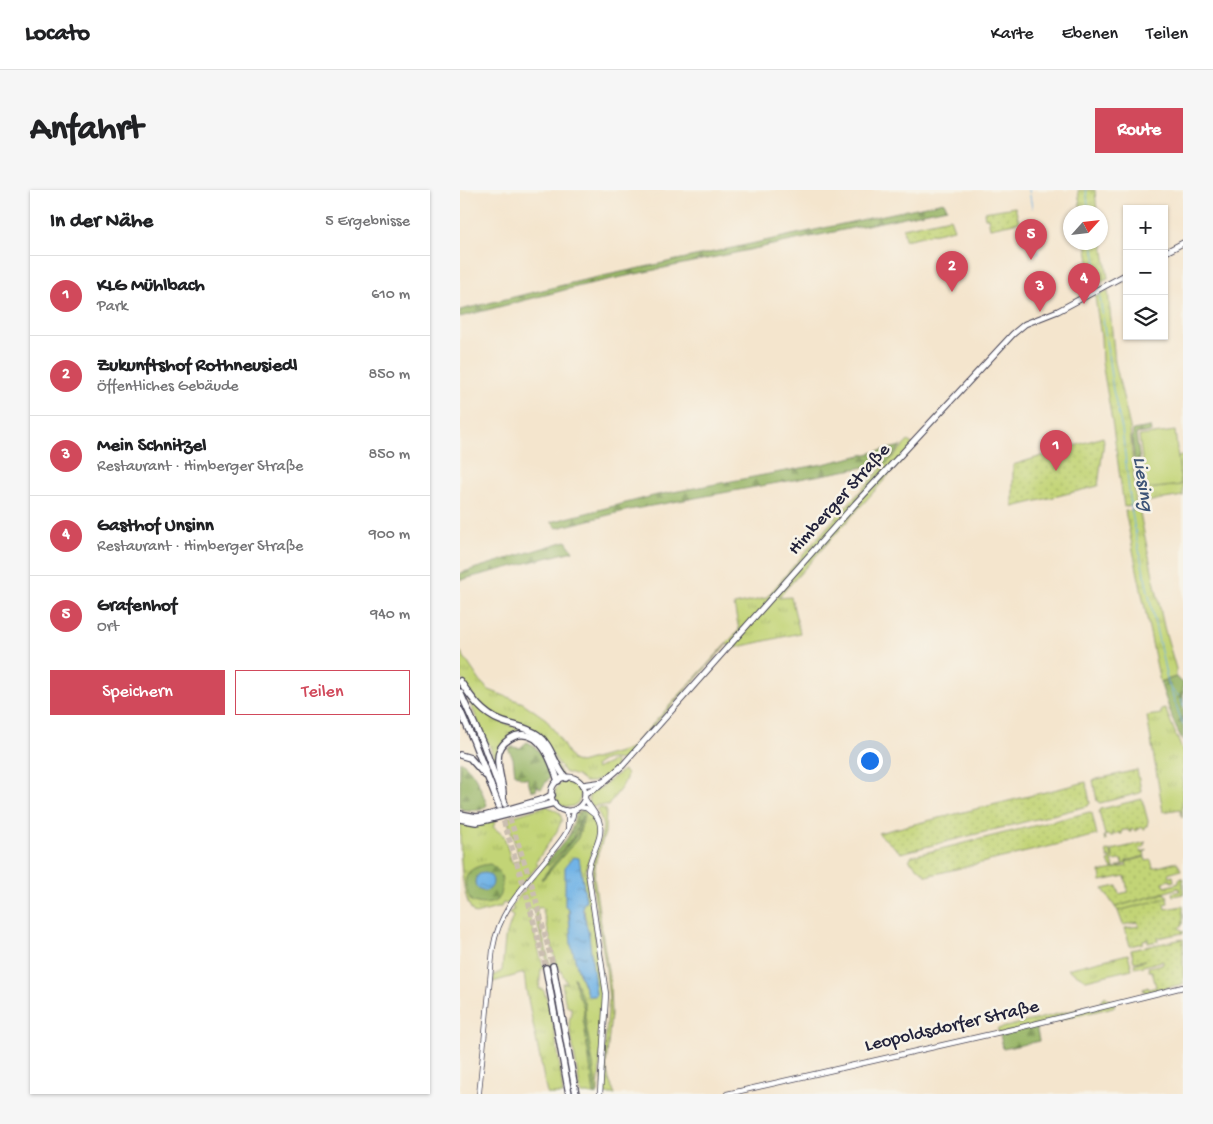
<!DOCTYPE html>
<html lang="de">
<meta charset="utf-8">
<style>
:root{--surface:#fff;--page:#f6f6f6;--text:#202124;--muted:#757577;--line:#e0e0e0;--accent:#d1495b}
body{margin:0;font-family:"Gochi Hand",sans-serif;background:var(--page);color:var(--text)}
.controls{position:absolute;right:15px;top:15px;display:grid;overflow:hidden;border-radius:0px;box-shadow:0 1px 4px #0004}
.controls button{width:45px;height:45px;display:grid;place-items:center;padding:0;border:0;border-bottom:1px solid var(--line);background:var(--surface);color:var(--text);font:25px sans-serif}
.compass{position:absolute;left:603px;top:15px;width:45px;height:45px;border-radius:50%;background:var(--surface);box-shadow:0 1px 4px #0004;rotate:63deg}
.you{position:absolute;left:409px;top:570px;width:18px;height:18px;margin:-12px;border:4px solid #fff;border-radius:50%;background:#1a73e8;box-shadow:0 0 0 8px #1a73e833}
.badge{display:grid;place-items:center;width:32px;height:32px;border-radius:50%;background:var(--accent);color:#fff;font-size:16px;font-weight:700}
.pin{position:absolute;translate:-50% -41px;filter:drop-shadow(0 1px 2px #0008)}
.pin::after{content:'';position:absolute;top:26px;width:18px;height:15px;background:inherit;clip-path:polygon(0 0,100% 0,50% 100%)}
.list{margin:0;padding:0;list-style:none}
h2{display:flex;justify-content:space-between;align-items:center;height:65px;margin:0;padding:0 20px;font-size:21px}
h2 small{font-size:16px;font-weight:400;color:var(--muted)}
.list li{display:grid;grid-template-columns:32px 1fr auto;gap:15px;align-items:center;box-sizing:border-box;height:80px;padding:0 20px;border-top:1px solid var(--line)}
.list b{display:block;font-size:19px;white-space:nowrap}
.list p{margin:0;font-size:16px;white-space:nowrap;color:var(--muted)}
.list em{font-size:16px;font-style:normal;color:var(--muted)}
.actions{display:flex;gap:10px;padding:15px 20px}
.actions a{flex:1;padding:11px 0;border:1px solid var(--accent);border-radius:0px;text-align:center;font-size:18px;color:var(--accent)}
.actions .main{background:var(--accent);color:#fff}
.icon{flex:none;width:28px;height:28px;fill:none;stroke:currentColor;stroke-width:2;stroke-linecap:round;stroke-linejoin:round}
.map{position:relative;flex:none;width:723px;height:904px;overflow:hidden;border-radius:0px}
header{display:flex;align-items:center;gap:30px;box-sizing:border-box;height:70px;padding:0 25px;background:var(--surface);border-bottom:1px solid var(--line)}
header strong{font-size:24px}
nav{display:flex;gap:28px;margin-inline-start:auto;font-size:18px}
.intro{display:flex;align-items:center;justify-content:space-between;box-sizing:border-box;height:120px;padding:0 30px}
h1{margin:0;font-size:35px}
.button{padding:12px 22px;border-radius:0px;background:var(--accent);color:#fff;font-size:18px;font-weight:700}
main{display:flex;gap:30px;padding:0 30px}
aside{flex:1;background:var(--surface);border-radius:0px;box-shadow:0 1px 4px #0004}
.map>svg:first-child{display:block}
.grass{fill:url(#grass-tufts);stroke:#727b58;fill-rule:evenodd}
.forest{fill:url(#forest-firs);stroke:#5e6c51}
.park{fill:url(#park-dots);stroke:#727b58}
.pitch{fill:#c2d476;stroke:#727b58}
.water{fill:url(#water-ripples);stroke:#4a6a90}
.lines{fill:none;stroke-linecap:round;stroke-linejoin:round}
.stream{stroke:#71b3e6;stroke-width:1}
.motorway-tunnel{stroke:#cabeb0;stroke-width:5.5;stroke-dasharray:5.5 3;stroke-linecap:butt}
.tertiary-casing{stroke:#423f51;stroke-width:5.5}
.secondary-casing{stroke:#423f51;stroke-width:6}
.primary-casing{stroke:#423f51;stroke-width:7}
.motorway-casing{stroke:#423f51;stroke-width:8}
.tertiary{stroke:#fff;stroke-width:4}
.secondary{stroke:#fff;stroke-width:4.5}
.primary{stroke:#fff;stroke-width:5}
.motorway{stroke:#fff;stroke-width:5.5}
.labels{text-anchor:middle;dominant-baseline:central;stroke-width:5;stroke-linejoin:round;paint-order:stroke}
.street-label{font-size:19px;fill:#22223b;stroke:#f7f3e8}
.water-label{font-size:20px;font-style:italic;fill:#3e5577;stroke:#f7f3e8}
</style>
<header>
<strong>Locato</strong>
<nav><a>Karte</a><a>Ebenen</a><a>Teilen</a></nav>
</header>
<div class="intro"><h1>Anfahrt</h1><a class="button">Route</a></div>
<main>
<aside>
<h2>In der Nähe<small>5 Ergebnisse</small></h2>
<ul class="list">
<li><span class="badge">1</span><div><b>KLG Mühlbach</b><p>Park</p></div><em>610 m</em></li>
<li><span class="badge">2</span><div><b>Zukunftshof Rothneusiedl</b><p>Öffentliches Gebäude</p></div><em>850 m</em></li>
<li><span class="badge">3</span><div><b>Mein Schnitzel</b><p>Restaurant · Himberger Straße</p></div><em>850 m</em></li>
<li><span class="badge">4</span><div><b>Gasthof Unsinn</b><p>Restaurant · Himberger Straße</p></div><em>900 m</em></li>
<li><span class="badge">5</span><div><b>Grafenhof</b><p>Ort</p></div><em>940 m</em></li>
</ul>
<div class="actions"><a class="main">Speichern</a><a>Teilen</a></div>
</aside>
<div class="map">
<svg width="723" height="904" viewBox="0 0 723 904">
<defs>
<pattern id="grass-tufts" width="24" height="20" patternUnits="userSpaceOnUse" patternTransform="scale(1.25)"><rect width="24" height="20" fill="#c2d476"/><path d="M3 7l-1-3M5 7V3M7 7l1-3M15 17l-1-3M17 17v-4M19 17l1-3" fill="none" stroke="#a6b667"/></pattern>
<pattern id="forest-firs" width="22" height="20" patternUnits="userSpaceOnUse" patternTransform="scale(1.25)"><rect width="22" height="20" fill="#99b667"/><path d="M5 1l3.5 6h-7zM16 11l3.5 6h-7z" fill="#7c9456"/></pattern>
<pattern id="park-dots" width="8" height="8" patternUnits="userSpaceOnUse" patternTransform="scale(1.25)"><rect width="8" height="8" fill="#c2d476"/><path d="M2 2h.1M6 6h.1" fill="none" stroke="#a6b667" stroke-width="1.8" stroke-linecap="round"/></pattern>
<pattern id="water-ripples" width="26" height="14" patternUnits="userSpaceOnUse" patternTransform="scale(1.25)"><rect width="26" height="14" fill="#71b3e6"/><path d="M2 4q2-2 4 0t4 0M15 11q2-2 4 0t4 0" fill="none" stroke="#5c91bc"/></pattern>
</defs>
<rect width="100%" height="100%" fill="#f7f3e8"/>
<filter id="ink" filterUnits="userSpaceOnUse"><feTurbulence type="fractalNoise" baseFrequency=".02" numOctaves="2"/><feDisplacementMap in="SourceGraphic" scale="10" xChannelSelector="R" yChannelSelector="G"/><feConvolveMatrix kernelMatrix="1 2 1 2 8 2 1 2 1" color-interpolation-filters="sRGB"/></filter>
<filter id="wash" filterUnits="userSpaceOnUse"><feTurbulence type="fractalNoise" baseFrequency=".0096" numOctaves="4" result="noise"/><feDisplacementMap in="SourceGraphic" scale="20" xChannelSelector="R" yChannelSelector="G"/><feGaussianBlur stdDeviation="1.12" result="paint"/><feColorMatrix in="noise" values="0 0 0 0 0 0 0 0 0 0 0 0 0 0 0 0 0 1.4 0 .05"/><feComposite in="paint" operator="in"/></filter>
<g filter="url(#wash)">
<rect width="100%" height="100%" fill="#f4e5cd"/>
<!-- grass -->
<g class="grass">
<path d="M648,100l7,72 15,65 6,78 -12,2 -11,-80 -11,-65 -1,-25 -6,-40z"/>
<path d="M448,251l7,5 -137,152 13,-1 9,36 -66,15 -7,-4 -104,116c-14,-1 -15,-4 -28,6l1,3 17,-8 3,1v6l-9,7 -14,7h-8l-8,-6 -13,-4 -25,-39 -14,-9 -28,-7 -7,-3 -15,-15 -15,-23v-25l20,30 9,9 34,13 23,16 10,14 16,27 8,3 50,-14 109,-119 -5,-25 32,-7 63,-73 53,-57 -4,-3 9,-2z"/>
<path d="M723,265v41l-38,6 -4,-4h-2l-2,-14 6,-1 3,6 35,-4 -3,-29z"/>
<path d="M679,319l25,118 12,42v8l-16,5 -35,-171z"/>
<path d="M5,501l19,22 8,5 43,17 13,14 14,26 -3,1c-5,-11 -9,-26 -18,-35 -19,-18 -43,-2 -45,21h-1l-6,-18 -4,-6z"/>
<path d="M705,518l18,44 -1,66 -2,-9 -17,3 -16,-96 14,-2v-5z"/>
<path d="M163,580l4,4c-2,13 -13,21 -19,32l-9,-1 -6,2 -5,-7 2,-7 12,-6z"/>
<circle cx="108" cy="604" r="13"/>
<path d="M86,616l3,1 11,6 2,7 -5,11 -21,31 2,3 -31,39 -4,-1 -2,4 -26,7c-15,-14 -15,-69 -15,-93l17,3 20,-4 -4,7 11,9 8,27 8,-3 -13,-42z"/>
<path d="M140,617l6,2 -1,24 -9,27 -2,18 16,106 1,30 -5,52 3,14 6,14h-11l-2,-18 7,-77 -3,-30 -14,-87c0,-8 0,-16 2,-24 4,-17 16,-31 2,-48z"/>
<path d="M121,620c5,0 8,2 11,5 14,16 -3,38 -6,55l18,123 -2,33 -2,4 2,4 -4,60h-17l-12,-71 1,-6 2,-1 -1,-8 -3,-1 -3,-6 -3,-18h5l-9,-18 -17,4 -2,20h3l2,2 7,21 8,47 4,35h-16l-21,-105 -2,-16 -31,9 1,-7 8,-4 3,-32 8,-23 -5,-3 5,-3 -1,-4 33,-43 20,-21 5,-9 5,-18zM119,623h6l-7,25 -35,41h-2l36,-45 5,-19 -3,5 -6,18 -25,28 24,-34zM82,717l14,55 -6,2 -14,-55zM73,718l15,57 -5,1 -15,-56zM109,719h15l2,18 3,8 -1,61 -10,-26 -10,-56z"/>
<path d="M704,703l1,2h2l1,3 -50,13 -3,-4z"/>
<path d="M668,764l4,15 -46,11 -19,-11z"/>
<path d="M645,806l6,5 4,-1 -1,7 -114,27 -3,-5 102,-25z"/>
</g>
<!-- forest -->
<g class="forest">
<path d="M484,12l3,6 -363,77 -124,32v-7l120,-29z"/>
<path d="M690,237l1,5 -15,2 7,49 -6,1 -5,-45 1,-9z"/>
<path d="M441,256l-14,17 -258,47 -72,18 -6,-6 106,-27 166,-31z"/>
<path d="M106,351l7,10 -113,29v-7z"/>
<path d="M716,487l7,6v59l-9,-19 -14,-41z"/>
<path d="M67,552c14,5 18,22 23,35l-9,12 -4,-3 -1,5 -5,-1 -4,-12h-5l-7,-4 -2,-16 -5,-9 4,-2 8,1z"/>
<path d="M0,571c15,9 21,28 27,44l-6,5h-17l-4,-2z"/>
<path d="M123,621l2,2 -7,25 -35,41h-2l36,-45 5,-19 -9,23 -25,28 -2,-2 26,-32 5,-16z"/>
<path d="M30,674c15,9 14,20 8,36 -10,5 -17,5 -27,1 -11,-22 -6,-34 19,-37z"/>
<path d="M114,787l11,28v14l8,45 4,30h-3l-11,-77c3,-10 -2,-15 -5,-23 -2,-6 -3,-12 -4,-17z"/>
<path d="M576,835l3,16 -36,8 -3,-15z"/>
</g>
<!-- park -->
<g class="park">
<path d="M618,0h17l2,22h-16z"/>
<path d="M555,17l4,15 -29,6 -2,-10h-3l-1,-6z"/>
<path d="M490,28l4,11 -49,11 -2,-12z"/>
<path d="M641,41l7,47 -15,8 -7,-43 14,-1z"/>
<path d="M643,247l1,4 -6,45 -85,21v-42z"/>
<path d="M677,580l4,20 -1,3 -40,10 -3,-2 -4,-21z"/>
<path d="M626,592l4,21 -2,3 -187,47 -23,-20z"/>
<path d="M682,609l6,22 -1,5h-2v3h-2l-1,-2 -4,3v-2h-2v3l-5,-2v3h-2v-2h-7v4h-2l-1,-2 -4,3 -2,-4v5l-8,-1 1,5 -1,1 -1,-5 1,-1 -6,-23 2,-3z"/>
<path d="M630,622l2,1 5,22 -170,41 -18,-16 3,-4z"/>
<path d="M686,652l-2,2v3l-4,1 1,4 7,-2 -4,2 1,4 -19,5v3l-9,3 6,-2 -1,-5 -10,1 2,7h-3l-3,-7 3,-1v-2h-3l-2,-7 4,-1 3,8 -1,-8z"/>
<path d="M685,667l1,4 5,-1 2,8 24,-6 4,8 -13,4 1,3 4,-1 1,5 -3,1 -1,-2 -7,2 2,5 14,-4v-4l4,-1v16l-10,2 -1,-3 8,-2 -1,-3 -64,19 -12,-18 14,-3 2,8 9,-2 -3,-16 -24,5 -1,-9 27,-6 -1,-4z"/>
<path d="M707,708l1,5 -4,1 1,5 18,-3v18l-4,4 4,3v2l-26,5 1,3 -10,2v-4l-5,1v3l-13,3 -5,-18 14,-2 -1,-4 -15,3 -5,-14z"/>
<path d="M723,749v45l-38,9 -2,-4 5,-2 1,2 7,-2 -4,-16h-3l-1,-4 15,-3v-3l-28,7 -1,-4 11,-4 -11,2 -3,-12z"/>
</g>
<!-- pitch -->
<path class="pitch" d="M715,241l6,54 -35,4 -7,-53z"/>
<!-- water -->
<g class="water">
<path d="M113,667l6,1 7,42 -4,7 7,28 7,59 -1,2h-7l-10,-26 -7,-25 -2,-36 -4,-3v-39z"/>
<circle cx="24" cy="692" r="9"/>
</g>
<g class="lines">
<!-- stream -->
<g class="stream">
<path d="M569,0l3,18"/>
<path d="M626,0l3,22"/>
<path d="M573,29v2"/>
<path d="M574,33v2"/>
<path d="M574,37l2,11"/>
<path d="M576,52l1,3"/>
<path d="M633,52l6,44"/>
<path d="M578,61v3"/>
<path d="M639,100l14,100 9,39 9,78 5,29 31,143 16,46"/>
<path d="M711,499l10,9 2,9"/>
</g>
</g>
</g>
<g filter="url(#ink)">
<g class="lines">
<!-- motorway-tunnel -->
<g class="motorway-tunnel">
<path d="M47,620l25,75 21,81"/>
<path d="M41,623l24,76 21,79"/>
</g>
<!-- tertiary casing -->
<g class="tertiary-casing">
<g id="tertiary">
<path d="M105,620l3,9v9"/>
<path d="M19,904l14,-146c6,-37 30,-61 53,-89 13,-16 25,-28 28,-49"/>
</g>
</g>
<!-- secondary casing -->
<g class="secondary-casing">
<g id="secondary">
<path d="M124,607c5,9 11,15 15,24 6,17 -10,34 -11,51l18,122 -6,100"/>
<path d="M119,617l7,1 10,8"/>
<path d="M267,904l291,-66 165,-41"/>
</g>
</g>
<!-- primary casing -->
<g class="primary-casing">
<g id="primary">
<path d="M704,63l19,-10"/>
<circle cx="108" cy="604" r="17"/>
<path d="M122,595l21,-3"/>
<path d="M125,604l13,-7 25,-22 232,-261 158,-170 12,-10 33,-13 69,-37"/>
</g>
</g>
<!-- motorway casing -->
<g class="motorway-casing">
<g id="motorway">
<path d="M0,491c11,16 22,33 41,40 13,5 26,6 37,14 14,10 16,30 28,43"/>
<path d="M0,502l24,54 21,58"/>
<path d="M0,520l14,32 25,64"/>
<path d="M0,565l10,3 15,17"/>
<path d="M43,608c1,-15 -8,-32 -4,-46 2,-7 9,-13 16,-16 26,-8 37,26 43,45"/>
<path d="M0,624l16,3 9,-1 59,-17 8,-4"/>
<path d="M0,629l16,3 10,-2 68,-17"/>
<path d="M93,776l23,128"/>
<path d="M86,778l23,126"/>
</g>
</g>
<!-- tertiary -->
<use href="#tertiary" class="tertiary"/>
<!-- secondary -->
<use href="#secondary" class="secondary"/>
<!-- primary -->
<use href="#primary" class="primary"/>
<!-- motorway -->
<use href="#motorway" class="motorway"/>
</g>
</g>
<g class="labels">
<!-- street labels -->
<g class="street-label">
<text transform="translate(380 310) rotate(-48)">Himberger Straße</text>
<text transform="translate(492 837) rotate(-13)">Leopoldsdorfer Straße</text>
</g>
<!-- water labels -->
<g class="water-label">
<text transform="translate(682 294) rotate(81)">Liesing</text>
</g>
</g>
</svg>
<div class="controls">
<button>+</button>
<button>−</button>
<button><svg class="icon" aria-label="layers" viewBox="0 0 24 24"><path d="M12 4l9 5-9 5-9-5zM3 14l9 5 9-5"/></svg></button>
</div>
<svg class="compass" viewBox="-18 -18 36 36"><path d="M0-13l5 13h-10z" fill="#e53935"/><path d="M0 13l5-13h-10z" fill="#757577"/></svg>
<div class="you"></div>
<div class="pin badge" style="left:596px;top:281px">1</div>
<div class="pin badge" style="left:492px;top:102px">2</div>
<div class="pin badge" style="left:580px;top:122px">3</div>
<div class="pin badge" style="left:624px;top:114px">4</div>
<div class="pin badge" style="left:571px;top:70px">5</div>
</div>
</main>
